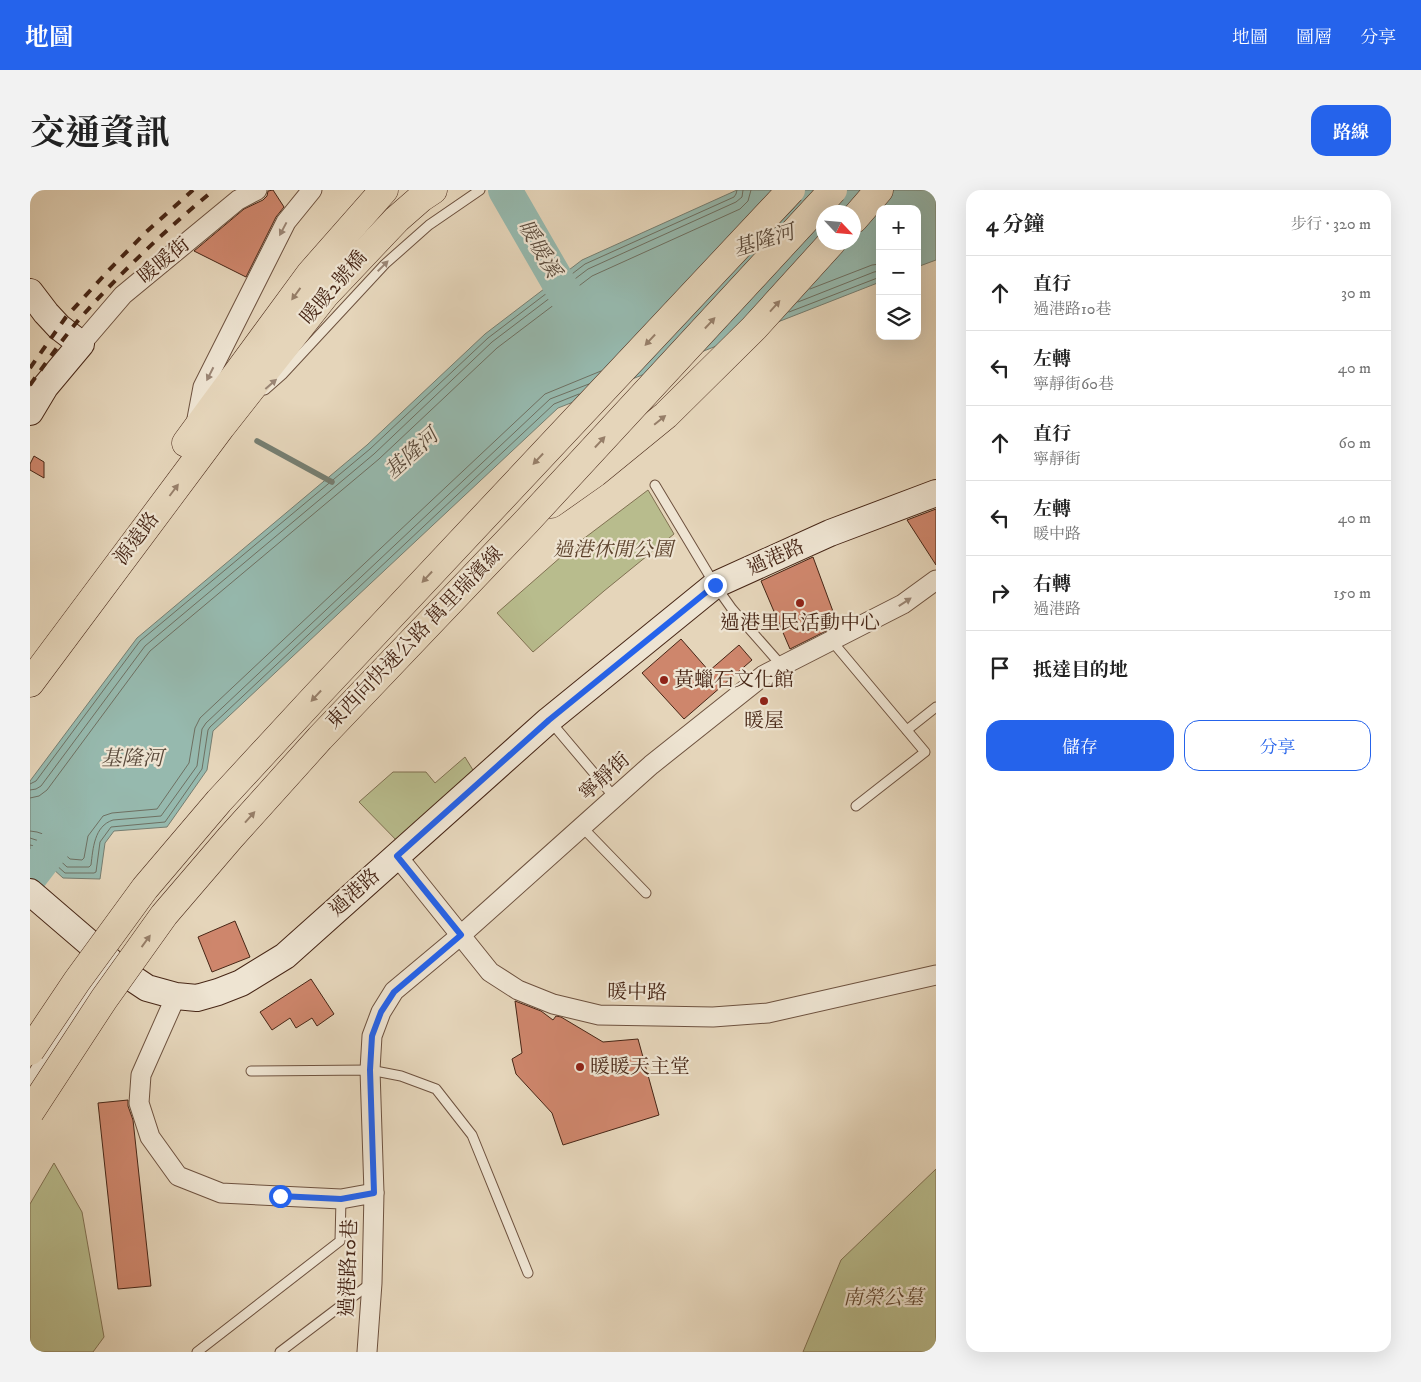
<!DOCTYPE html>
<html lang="zh-TW">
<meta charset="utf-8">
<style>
:root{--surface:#fff;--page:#f2f2f2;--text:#222;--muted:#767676;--line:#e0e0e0;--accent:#2563eb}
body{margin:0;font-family:"IM FELL DW Pica","Noto Serif TC",serif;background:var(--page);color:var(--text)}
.controls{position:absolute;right:15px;top:15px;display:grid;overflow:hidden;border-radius:10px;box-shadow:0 5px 20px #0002}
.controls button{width:45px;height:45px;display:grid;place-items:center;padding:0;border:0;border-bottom:1px solid var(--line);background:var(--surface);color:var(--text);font:25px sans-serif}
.compass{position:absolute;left:786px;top:15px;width:45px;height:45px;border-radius:50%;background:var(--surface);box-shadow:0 5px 20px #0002;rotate:116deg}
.stop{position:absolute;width:15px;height:15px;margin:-11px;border:4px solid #2563eb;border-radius:50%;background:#fff}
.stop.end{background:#2563eb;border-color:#fff;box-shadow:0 1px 5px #0008}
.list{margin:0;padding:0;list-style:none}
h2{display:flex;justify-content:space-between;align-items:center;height:65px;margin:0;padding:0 20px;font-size:21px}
h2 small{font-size:16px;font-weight:400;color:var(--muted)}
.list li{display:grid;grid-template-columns:32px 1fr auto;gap:15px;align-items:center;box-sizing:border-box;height:75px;padding:0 20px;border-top:1px solid var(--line)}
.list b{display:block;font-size:19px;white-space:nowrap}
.list p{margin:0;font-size:16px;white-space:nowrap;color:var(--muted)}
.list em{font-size:16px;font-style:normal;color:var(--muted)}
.actions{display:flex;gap:10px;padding:15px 20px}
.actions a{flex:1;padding:11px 0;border:1px solid var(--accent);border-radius:15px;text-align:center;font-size:18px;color:var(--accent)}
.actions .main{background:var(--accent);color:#fff}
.icon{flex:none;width:28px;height:28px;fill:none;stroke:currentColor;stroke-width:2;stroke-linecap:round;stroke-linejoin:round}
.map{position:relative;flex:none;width:906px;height:1162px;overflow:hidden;border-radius:15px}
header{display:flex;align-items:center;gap:30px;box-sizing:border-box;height:70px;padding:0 25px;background:var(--accent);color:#fff}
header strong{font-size:24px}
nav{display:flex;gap:28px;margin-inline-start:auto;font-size:18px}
.intro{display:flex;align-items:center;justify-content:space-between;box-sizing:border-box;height:120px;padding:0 30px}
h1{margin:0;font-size:35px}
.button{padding:12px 22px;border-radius:15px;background:var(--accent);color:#fff;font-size:18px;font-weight:700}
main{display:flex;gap:30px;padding:0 30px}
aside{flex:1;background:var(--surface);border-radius:15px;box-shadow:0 5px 20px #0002}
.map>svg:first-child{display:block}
.green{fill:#b8bc8d;stroke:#807152}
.water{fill:#96b9ae;stroke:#767e71;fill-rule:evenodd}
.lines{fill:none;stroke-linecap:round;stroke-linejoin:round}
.shore{stroke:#6e7062;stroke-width:1}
.stream{stroke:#767e71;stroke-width:5.5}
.river{stroke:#96b9ae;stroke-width:34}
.building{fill:#ce866c;stroke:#472616}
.lane-casing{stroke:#6e523f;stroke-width:11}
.street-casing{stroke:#6e523f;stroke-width:21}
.secondary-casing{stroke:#472616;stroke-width:28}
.primary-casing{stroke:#472616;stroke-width:29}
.highway-casing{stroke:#472616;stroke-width:29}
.lane{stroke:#eee4d2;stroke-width:9}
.street{stroke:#eee4d2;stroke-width:19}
.secondary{stroke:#eee4d2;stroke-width:26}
.primary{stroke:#e5d5ba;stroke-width:28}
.highway{stroke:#e5d5ba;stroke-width:28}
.rail{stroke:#472616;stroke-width:4;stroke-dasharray:9 9;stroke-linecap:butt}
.highway-bridge-casing{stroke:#472616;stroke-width:29;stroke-linecap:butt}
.highway-bridge{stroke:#e5d5ba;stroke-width:28}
.oneway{fill:#9a8574}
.oneway2{fill:#967e68}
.route{stroke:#2563eb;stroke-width:6}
.poi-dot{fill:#8f2418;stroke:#eee4d2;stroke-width:2}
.labels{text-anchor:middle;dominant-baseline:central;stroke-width:4.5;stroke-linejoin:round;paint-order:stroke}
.street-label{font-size:20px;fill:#472616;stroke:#eee4d2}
.park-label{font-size:20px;font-style:italic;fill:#5e442e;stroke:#eee4d2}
.poi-label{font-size:20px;fill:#472616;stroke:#eee4d2}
.water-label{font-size:21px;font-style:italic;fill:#5b4b3c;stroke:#eee4d2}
</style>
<header>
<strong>地圖</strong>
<nav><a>地圖</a><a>圖層</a><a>分享</a></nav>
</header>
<div class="intro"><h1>交通資訊</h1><a class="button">路線</a></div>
<main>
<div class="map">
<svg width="906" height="1162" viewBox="0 0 906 1162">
<rect width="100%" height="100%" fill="#e5d5ba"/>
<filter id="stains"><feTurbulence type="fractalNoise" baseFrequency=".004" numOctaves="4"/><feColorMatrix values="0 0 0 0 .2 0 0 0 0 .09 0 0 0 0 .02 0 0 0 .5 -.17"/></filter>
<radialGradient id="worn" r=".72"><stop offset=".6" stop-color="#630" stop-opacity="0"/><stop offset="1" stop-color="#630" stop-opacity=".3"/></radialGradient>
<!-- green -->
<g class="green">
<path d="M618,300l26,44 -70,57 -71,61 -36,-39 73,-64z"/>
<path d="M435,567l11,18 -75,70 -42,-43 34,-30h33l9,11z"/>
<path d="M24,973l28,49 22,125 -11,15h-63v-148z"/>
<path d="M906,979v183h-133l38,-92z"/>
</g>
<!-- water -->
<path class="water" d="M707,0h199v70l-19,7v-58h-37v73l-322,126 -345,323 -6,39 -40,57 -53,4 -9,12 -5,36 -37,-1 -33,-30v-67l107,-143 230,-193 118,-111 97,-74zM794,22h30v30h-30z"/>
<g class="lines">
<!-- shore -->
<g class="shore">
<path d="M780,99l62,-24 8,-1"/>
<path d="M768,112l76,-30 6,-1"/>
<path d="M759,122l91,-35"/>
<path d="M0,594l6,-3 104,-140 230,-192 118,-111 97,-74 149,-67 2,-3 1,-4"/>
<path d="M0,600l6,-1 5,-3 104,-140 229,-192 118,-112 96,-73 148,-67 6,-5 1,-7"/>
<path d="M0,608l9,-2 8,-6 103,-139 229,-192 118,-111 95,-72 148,-67 8,-8 3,-11"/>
<path d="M0,641l7,1 6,2 27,25 12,1 2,-2 4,-22 15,-20 9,-3 45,-4 32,-46 6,-35 5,-10 345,-324 56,-23"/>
<path d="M0,648l9,3 28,26h22l2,-2c2,-16 3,-39 22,-45l48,-4 36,-50 5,-37 4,-6 344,-324 39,-15"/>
<path d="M0,655l5,1 30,27h29l2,-1 4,-30 11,-15 54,-5 37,-53 6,-39 2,-3 344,-323 25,-10"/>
</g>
<!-- stream -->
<path class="stream" d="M227,251l75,41"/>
<!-- river -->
<g class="river">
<path d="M475,0l68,118"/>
<path d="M0,687l41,-53"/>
</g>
</g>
<!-- building -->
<g class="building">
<path d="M243,0l11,17 -8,10 -30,60 -52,-26 50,-42 19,-9 4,-4 1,-5z"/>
<path d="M4,266l10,6v16l-14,-8v-6z"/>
<path d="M906,319v56l-29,-45z"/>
<path d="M783,367l25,68 -48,24 -29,-68z"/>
<path d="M651,449l28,32 30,-26 13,15 -68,59 -42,-46z"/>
<path d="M205,731l15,36 -38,15 -14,-35z"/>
<path d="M281,789l23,35 -17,12 -5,-8 -16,10 -6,-10 -18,12 -12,-18z"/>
<path d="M485,811l26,10 12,9 3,-4 5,1 42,25 35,-3 21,76 -96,30 -11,-32 -36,-39 -4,-15 10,-6z"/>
<path d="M98,910v6l5,14 18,166 -33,3 -20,-186z"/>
</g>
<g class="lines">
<!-- lane casing -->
<g class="lane-casing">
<g id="lane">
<path d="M235,200l17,-15 103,-111 44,-39 51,-35"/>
<path d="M625,295l60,100 17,24 50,57"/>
<path d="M801,450l94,112 -69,54"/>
<path d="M520,531l65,77"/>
<path d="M877,540l29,-23"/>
<path d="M552,637l64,66"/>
<path d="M221,881l119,-1 31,6 35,13 36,46 56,138"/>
<path d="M167,1162l143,-111 1,-42"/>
<path d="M250,1162l91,-69"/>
</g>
</g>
<!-- street casing -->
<g class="street-casing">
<g id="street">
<path d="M51,154l42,-49 115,-95 19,-10"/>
<path d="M166,234l7,-37 83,-165 26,-32"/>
<path d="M367,666l93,116 28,18 35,14 46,11 114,2 55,-4 168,-38"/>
<path d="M146,806l-35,79 -2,28 11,34 28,39 43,17 120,6 33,-6 -2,90 -5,69"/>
<path d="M0,897l57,-93 20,-35"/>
<path d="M344,1003l-4,-123 2,-34 9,-24 13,-21 67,-56 190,-170 113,-90 139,-71 33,-24"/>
</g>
</g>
<!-- secondary casing -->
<g class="secondary-casing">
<g id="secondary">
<path d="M0,102l16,21 13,14 22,17 -36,43 -15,25"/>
<path d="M0,702l93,80 24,16 29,8 21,2 21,-6 23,-9 44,-27 264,-236 166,-135 115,-52 106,-40"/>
</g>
</g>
<!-- primary casing -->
<g class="primary-casing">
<g id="primary">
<path d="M156,253l124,-169 74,-84"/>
<path d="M0,493l191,-256 104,-132 72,-76 24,-21 12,-8"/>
</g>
</g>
<!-- highway casing -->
<g class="highway-casing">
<g id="highway">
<path d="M824,29l25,-29"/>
<path d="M521,314l44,-31 71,-58 88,-87 78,-86"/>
</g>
</g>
<!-- lane -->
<use href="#lane" class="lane"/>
<!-- street -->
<use href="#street" class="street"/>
<!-- secondary -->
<use href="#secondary" class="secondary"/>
<!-- primary -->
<use href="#primary" class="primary"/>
<!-- highway -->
<use href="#highway" class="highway"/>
<!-- rail -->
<g class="rail">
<path d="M0,178l36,-51 43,-47 37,-38 47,-42"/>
<path d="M0,195c15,-21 30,-42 46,-62 41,-47 90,-94 138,-133"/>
</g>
<!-- highway-bridge casing -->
<g class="highway-bridge-casing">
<g id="highway-bridge">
<path d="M0,861l47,-70 68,-93 74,-87 97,-105 475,-506"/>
<path d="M0,922l74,-113 60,-84 66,-77 90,-100 207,-217 306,-331"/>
</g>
</g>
<!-- highway-bridge -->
<use href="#highway-bridge" class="highway-bridge"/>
</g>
<!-- one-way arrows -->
<defs><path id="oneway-solid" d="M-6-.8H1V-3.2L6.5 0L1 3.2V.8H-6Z" transform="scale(1.25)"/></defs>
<g class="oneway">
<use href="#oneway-solid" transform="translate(253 39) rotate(118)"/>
<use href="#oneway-solid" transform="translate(353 76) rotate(-45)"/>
<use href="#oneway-solid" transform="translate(180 184) rotate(117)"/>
<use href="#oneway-solid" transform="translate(241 194) rotate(-41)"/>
<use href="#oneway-solid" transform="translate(875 412) rotate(-33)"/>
</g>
<g class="oneway2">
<use href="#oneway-solid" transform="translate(266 104) rotate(126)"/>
<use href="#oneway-solid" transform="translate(745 116) rotate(-48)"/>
<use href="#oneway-solid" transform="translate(680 133) rotate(-47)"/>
<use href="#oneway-solid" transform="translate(620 150) rotate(133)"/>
<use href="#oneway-solid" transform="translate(630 230) rotate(-39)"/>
<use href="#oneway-solid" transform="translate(570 252) rotate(-47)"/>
<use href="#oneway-solid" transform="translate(508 269) rotate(133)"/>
<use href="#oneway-solid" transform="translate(144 300) rotate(-53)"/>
<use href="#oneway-solid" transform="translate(397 387) rotate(133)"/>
<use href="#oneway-solid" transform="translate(286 506) rotate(133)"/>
<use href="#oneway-solid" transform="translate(220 627) rotate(-48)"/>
<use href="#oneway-solid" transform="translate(116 751) rotate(-54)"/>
</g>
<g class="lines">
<!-- route -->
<path class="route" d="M250,1006l61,3 33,-6 -4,-123 2,-34 9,-24 13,-20 67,-57 -64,-79 152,-136 166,-135"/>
</g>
<!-- markers -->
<g class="poi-dot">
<circle cx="770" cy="413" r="5"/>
<circle cx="634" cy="490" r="5"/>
<circle cx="734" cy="511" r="5"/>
<circle cx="550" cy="877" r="5"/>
</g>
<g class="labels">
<!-- street labels -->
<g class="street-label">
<text transform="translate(134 71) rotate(-39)">暖暖街</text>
<text transform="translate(304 98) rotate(-49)">暖暖2號橋</text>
<text transform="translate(107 349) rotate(-53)">源遠路</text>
<text transform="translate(746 368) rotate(-24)">過港路</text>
<text transform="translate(385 448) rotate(-46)">東西向快速公路 萬里瑞濱線</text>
<text transform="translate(575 587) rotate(-42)">寧靜街</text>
<text transform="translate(325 703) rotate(-42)">過港路</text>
<text transform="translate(607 803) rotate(1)">暖中路</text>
<text transform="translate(319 1078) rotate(-88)">過港路10巷</text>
</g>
<!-- park labels -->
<g class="park-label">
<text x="583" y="360">過港休閒公園</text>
<text x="853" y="1108">南榮公墓</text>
</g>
<!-- poi labels -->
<g class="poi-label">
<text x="770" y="433">過港里民活動中心</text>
<text x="644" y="490" text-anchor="start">黃蠟石文化館</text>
<text x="734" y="531">暖屋</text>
<text x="560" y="877" text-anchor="start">暖暖天主堂</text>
</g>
<!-- water labels -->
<g class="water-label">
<text transform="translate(734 51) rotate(-17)">基隆河</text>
<text transform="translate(509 59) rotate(60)">暖暖溪</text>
<text transform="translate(382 264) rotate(-42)">基隆河</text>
<text x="102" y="569">基隆河</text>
</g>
</g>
<rect width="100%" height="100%" filter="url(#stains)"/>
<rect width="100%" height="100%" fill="url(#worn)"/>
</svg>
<div class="controls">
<button>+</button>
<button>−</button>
<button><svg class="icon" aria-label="layers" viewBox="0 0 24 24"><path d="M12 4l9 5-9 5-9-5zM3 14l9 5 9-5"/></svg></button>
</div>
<svg class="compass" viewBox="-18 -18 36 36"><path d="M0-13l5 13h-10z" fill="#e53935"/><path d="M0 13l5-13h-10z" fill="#767676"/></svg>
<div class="stop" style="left:250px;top:1006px"></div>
<div class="stop end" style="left:685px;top:395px"></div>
</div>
<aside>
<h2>4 分鐘<small>步行 · 320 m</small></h2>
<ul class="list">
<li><svg class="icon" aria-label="ahead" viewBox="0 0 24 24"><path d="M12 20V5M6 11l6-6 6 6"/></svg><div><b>直行</b><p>過港路10巷</p></div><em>30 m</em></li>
<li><svg class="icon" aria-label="left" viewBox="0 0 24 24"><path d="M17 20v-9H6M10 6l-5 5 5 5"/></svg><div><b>左轉</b><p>寧靜街60巷</p></div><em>40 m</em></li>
<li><svg class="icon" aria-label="ahead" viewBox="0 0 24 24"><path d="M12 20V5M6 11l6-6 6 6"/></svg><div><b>直行</b><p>寧靜街</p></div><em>60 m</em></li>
<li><svg class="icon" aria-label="left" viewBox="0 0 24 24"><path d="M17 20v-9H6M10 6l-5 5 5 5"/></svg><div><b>左轉</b><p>暖中路</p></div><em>40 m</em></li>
<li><svg class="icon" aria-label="right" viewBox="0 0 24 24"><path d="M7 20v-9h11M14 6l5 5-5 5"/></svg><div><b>右轉</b><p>過港路</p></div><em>150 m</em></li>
<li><svg class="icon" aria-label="arrive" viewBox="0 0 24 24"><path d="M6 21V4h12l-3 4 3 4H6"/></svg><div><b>抵達目的地</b></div></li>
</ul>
<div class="actions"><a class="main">儲存</a><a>分享</a></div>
</aside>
</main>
